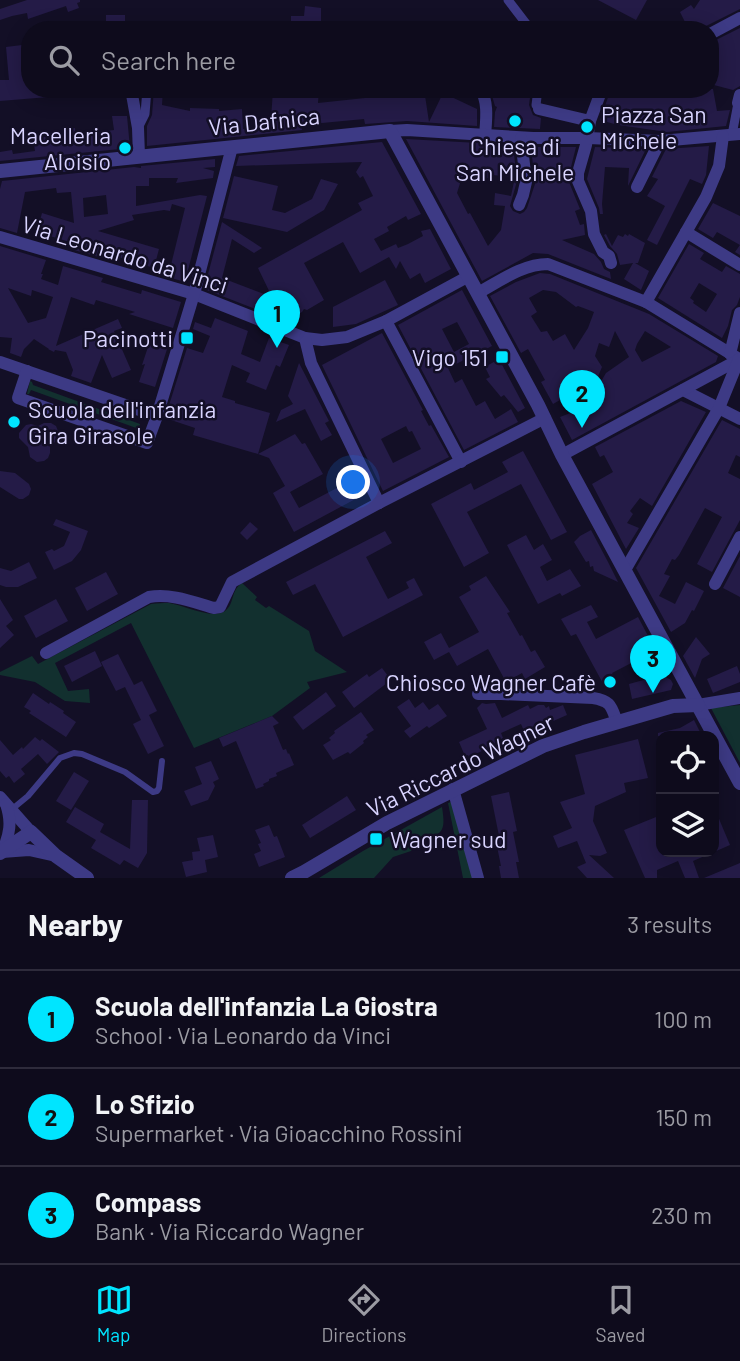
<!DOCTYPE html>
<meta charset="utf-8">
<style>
:root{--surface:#0e0b1c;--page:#1c1929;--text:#f1f3f6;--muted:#9b9ba3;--line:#2e2b3b;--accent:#00e5ff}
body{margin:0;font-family:Barlow,sans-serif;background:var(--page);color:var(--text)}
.controls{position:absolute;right:21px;bottom:21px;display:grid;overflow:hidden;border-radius:14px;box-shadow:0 4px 18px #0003}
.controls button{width:63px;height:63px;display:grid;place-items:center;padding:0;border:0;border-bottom:2px solid var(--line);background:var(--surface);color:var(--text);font:35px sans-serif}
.you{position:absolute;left:354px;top:483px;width:24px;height:24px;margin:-18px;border:5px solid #fff;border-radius:50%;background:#1a73e8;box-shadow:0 0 0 10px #1a73e833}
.badge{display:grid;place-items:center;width:46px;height:46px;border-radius:50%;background:var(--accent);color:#111;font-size:23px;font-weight:700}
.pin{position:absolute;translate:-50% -58px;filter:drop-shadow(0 2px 4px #0008)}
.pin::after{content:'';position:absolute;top:37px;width:24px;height:21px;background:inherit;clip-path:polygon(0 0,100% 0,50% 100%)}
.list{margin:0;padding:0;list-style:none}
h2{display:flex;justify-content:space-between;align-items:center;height:91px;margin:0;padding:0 28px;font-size:30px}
h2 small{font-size:23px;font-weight:400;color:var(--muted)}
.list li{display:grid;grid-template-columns:46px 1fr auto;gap:21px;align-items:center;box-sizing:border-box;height:98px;padding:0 28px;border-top:2px solid var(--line)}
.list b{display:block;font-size:26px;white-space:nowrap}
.list p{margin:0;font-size:23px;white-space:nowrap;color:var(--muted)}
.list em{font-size:23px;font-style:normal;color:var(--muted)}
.icon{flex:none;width:38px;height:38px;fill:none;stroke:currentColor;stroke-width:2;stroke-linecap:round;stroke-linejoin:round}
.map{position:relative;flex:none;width:740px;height:878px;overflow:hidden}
.search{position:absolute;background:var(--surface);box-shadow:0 4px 18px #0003;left:21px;right:21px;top:21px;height:77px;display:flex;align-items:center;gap:18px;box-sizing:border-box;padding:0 24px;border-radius:28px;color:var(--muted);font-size:26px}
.sheet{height:385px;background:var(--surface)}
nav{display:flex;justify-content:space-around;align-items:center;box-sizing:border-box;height:98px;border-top:2px solid var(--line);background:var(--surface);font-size:19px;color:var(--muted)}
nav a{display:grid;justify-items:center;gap:4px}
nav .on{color:var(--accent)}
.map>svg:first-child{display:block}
.green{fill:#12302f}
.building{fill:#241b47;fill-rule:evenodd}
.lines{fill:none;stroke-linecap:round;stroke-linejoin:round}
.service{stroke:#3d3a85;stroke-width:6}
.pedestrian{stroke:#3d3a85;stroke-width:9}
.minor{stroke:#3d3a85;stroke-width:12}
.tertiary{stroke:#3d3a85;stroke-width:14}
.poi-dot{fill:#00e5ff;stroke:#130f26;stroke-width:2.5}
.labels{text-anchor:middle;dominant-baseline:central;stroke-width:5;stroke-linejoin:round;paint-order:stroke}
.poi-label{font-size:23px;fill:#d9d4ff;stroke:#130f26;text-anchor:end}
.street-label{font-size:23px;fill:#d9d4ff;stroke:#130f26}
</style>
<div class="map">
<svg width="740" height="878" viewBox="0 0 740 878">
<rect width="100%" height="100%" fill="#130f26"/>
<!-- green -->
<g class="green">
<path d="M30,381l2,1 1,3 107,39 -1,5 -108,-39 -2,4h-2z"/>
<path d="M242,583l15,14 -2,3 11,8 3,-2 40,25 6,20 32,21 -40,10 3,6 -38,28 -78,32 -63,-125 -76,40 13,28 21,-2 1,14 -25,-2 -30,-19 -35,-7v-3l32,-16 6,8 113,-60c6,-1 12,-1 18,-1 14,2 43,17 56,8 10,-7 5,-20 17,-28z"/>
<path d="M740,705v58l-29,-55z"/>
<path d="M451,802l23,76h-11l-15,-75z"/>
<path d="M442,807c4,25 1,28 -23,32l-8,12 -18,6 -19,21h-55l44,-27z"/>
</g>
<!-- building -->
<g class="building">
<path d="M27,0h53v2l-3,1 2,5 -11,4 -2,-6 -38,13 -1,-6 -15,3 -12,4v-11z"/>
<path d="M598,0h49l-11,20z"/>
<path d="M700,0h40v9l-34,17 -4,4h-13l-9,-18 11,-7 3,4z"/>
<path d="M305,6l16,2v22h-30v-14h13z"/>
<rect x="106" y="15" width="19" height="15"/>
<path d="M740,28v58l-7,4 -23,-6v-41z"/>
<path d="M30,44v45h31v7l-61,5v-21h9l-3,-33z"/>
<path d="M154,89h9l-1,16 28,6v-3l29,1v2l23,-2 1,20 21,-2v-6l7,-1 2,-31h46l-1,14 66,-7v-3h5v-4h35l5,33 14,-29 34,16v17l-70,-5 -42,3 -1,-5 -63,6 1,5 -155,16v-20l5,-11z"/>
<path d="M490,89l41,1 -2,15 4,10 8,3 -1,11 -46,-2 1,-15 2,-5 -2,-1z"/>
<path d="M611,89h52l16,9 4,-9h3l10,7 2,-5 6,2 1,-4h8l4,22 13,-1 -4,16 -59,6 -49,-7 -18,-5z"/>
<path d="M112,116h15l3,32 -130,13v-9l12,-2 1,4 22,-3 -2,-13 32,-3 -1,-6 11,-1v9l24,-2v-3l15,-2z"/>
<path d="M406,139l107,6 4,36 -7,25 3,5 7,3 4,-2 3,-4 8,-24 -4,-37h45l-6,24 -1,11 11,27 -5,2 5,14 4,-1 1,11 -23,5 32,14 7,8 3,7 6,3 1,7 -63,-25 -15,-1 -51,28zM466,171l14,1 7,6h5v-3l23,2 -4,19 -16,-3 -1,12 11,1 -4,24 -13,16 -18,-33 -2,1 -11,-21 4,-13 2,1z"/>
<path d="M382,142l39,72 -13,6 -2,-4 -19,11 2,4 -15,8 7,12 15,-7 2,4 10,-4 15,-8 -2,-5 9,-2 21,40 -26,14 -5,-10 -10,6 -10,-18 -4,8 -7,-12 -29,16 -17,-31 -39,21 20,37 -17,10 -3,-1 -2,3 -9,5 4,8 -93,-36 18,-67 40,26 -8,5 -22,-14 -10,39 50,19 -14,-29 104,-58 -4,-7 15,-7 -10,-20 -3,2 -4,-6 6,-10 -126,4 3,-10z"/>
<path d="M709,146l-3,29 -4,9 -12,-5 -33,66 -10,-5 18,-34 -18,-10 11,-17 -6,-2 14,-28z"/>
<path d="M595,147l51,2 -18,37 1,-18 -24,-1 -3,37 1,10h-3l-1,-6 -12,-29z"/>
<path d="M215,159v8l-12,1 11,3 -1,7 -37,5 2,-5h-29v8h-13v20l64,-11 7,1 -22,86 -17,-5 17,-69 -13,-4 -2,7 -6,-1 -32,5 2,5 -36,11 61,18 -5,19 -39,-12 -2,5 -39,-11 2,-6 -39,-12 5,-19 32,10 -3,-31 -14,1 -1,-5 -31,4 -8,41 -17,-5v-39l2,-8 132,-14 7,1v-2zM106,195l2,19 -24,3 -1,-19z"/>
<path d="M234,176l44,10 -6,24 13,3 27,-14 9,-20 17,5 -14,26 -37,22 -64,-14z"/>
<path d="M713,203l27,13v39l-5,-3 5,-7 -23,-13 -4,6 -15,-9z"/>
<path d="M606,234l6,12 6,-11 5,2 2,-3 3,2 1,-2 16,9 -7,20h-3l14,8 -8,19 -17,-11 9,-16 -13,2 -3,-11 -7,-8 -6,-11z"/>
<path d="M689,244l15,9 -4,6 22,13 4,-6 14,8v23l-3,8 -5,5 -4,16 -6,12 -64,-40zM699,283l18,11 -11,18 -13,-9 1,-2 -4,-3z"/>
<path d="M0,246l46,14 -5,14h2l-2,5 17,6 5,-19 40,12 -2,4 40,12 1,-4 39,12 -8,26 -44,-14 6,-2 -39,-12 -2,5 -23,-8 -15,49 62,-27 4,9 -8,3 17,39 -19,8 -10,-23 -11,28 -20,-7 2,-6 -7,-18 -11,-2 -1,2 -6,-3h1l-15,-10 -10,10 -3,8 -11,-4 2,-15 -12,-1zM8,288l23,8 1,-6 21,7 -7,21 -18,5z"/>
<path d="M540,273l10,1 99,40 69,42 -2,6 -144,78 -12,-23 26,-10 20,-34 23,-16 -14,-26 -6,16 -10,-4 -4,13 7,11 -5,12 -44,25 -12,-22 4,-2 -17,-31 -7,4 -31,-57 26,-14zM543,290l13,2 20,15 2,-1 16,6 -6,16 -14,22 -9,-16 -12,7 -6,-10 -6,1 -10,-16 6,-4 -8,-14zM645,331l26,16 -29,15 -7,-12 2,-6z"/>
<path d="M385,280l13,25 -42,19 -23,3v-20z"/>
<path d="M462,290l30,56 -44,22 7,15 7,-4 14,27 9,-5 10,18 16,-10 7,13 -54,28 -66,-125zM457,322l12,22 -15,8 -12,-23z"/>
<path d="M215,318l33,13 -7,23 19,8 9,-24 20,7 -9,22 -4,-2 -10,25 -20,-8 4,-9 -18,-8 -10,32 13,4v2l35,10 -12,41 -65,-19 2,-7 -30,-10 22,-70 16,5 7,-17 -17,-7 2,-7 16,6z"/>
<path d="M382,333l41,77 -2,1 8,15 2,-1 18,32 -66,34 -61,-126zM406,426l3,6 3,-1 9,18 -28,14 -12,-24z"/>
<path d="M150,341l18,5 -13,41 -16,-5 6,-18 -3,1z"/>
<path d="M499,359l26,49 -7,4 -14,-17 -3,2 -15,-18 4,-2 -5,-10z"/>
<path d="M299,363l30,58 -4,2 7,12 -11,6 -16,-32 -29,13 5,-12 12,-6 -5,-8z"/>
<path d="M681,401l25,11 -54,94 -12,-8 -10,13 3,3 -6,9 12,5 -13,21 -34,-65 21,-12 -9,-17 -4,2 -5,-10z"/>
<path d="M722,420l18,9v28l-4,-2 -8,18 12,6v41l-28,52 -15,-8 25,-47 -17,-9 -26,47 -4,5 -3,-1 -8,15 6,2 -11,20 16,8 11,-22 18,9 -10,20 -2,-1 -7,13 -14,9 -35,-64z"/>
<path d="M44,423h7l5,3 2,5v5l-2,5 -6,5v7l-2,5 -4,3 -7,1 -7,-5 -2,-10 -9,-9v-5l7,-8 5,-1 7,2z"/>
<path d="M295,434l7,10 3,-1 18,31 -33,18 9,16 53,-28 9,16 -67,36 -21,-39 12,-7 -16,-28 -11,-4z"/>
<path d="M523,451l44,81 -16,8 -30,-56 -54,28 22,41 -25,14 -33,-63 40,-21 3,7 34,-18 -6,-10z"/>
<path d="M0,471l15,2 14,11 2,5 -2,6 -6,4h-4l-19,-12z"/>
<path d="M56,519l32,12 -7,19 -9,11 -18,9 -9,-18 7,-3 2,2 10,-5 6,-14 -17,-7z"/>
<path d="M250,522l8,7 -11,11 -7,-7z"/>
<path d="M591,530l17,32 10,20 -24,-11 -1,-5 -3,1 -1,-6 -3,1 -12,-20 6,-6z"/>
<path d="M385,531l7,12 -26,14 22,42 21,-11 -3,-6 8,-4 9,17 -80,42 -28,-53 -22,11 -7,-13z"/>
<path d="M526,535l8,15 9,-6 9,16 -12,7 7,14 23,-12 11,17 -19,10 -2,-3 -22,11 -31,-59z"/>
<path d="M740,556v41l-17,-9z"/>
<path d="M29,562l8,16 -19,9h-12l-6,-2v-17l11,3z"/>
<path d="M106,572l12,22 -31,17 -12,-23z"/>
<path d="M486,576l24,36 -3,1 13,23 2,-1 9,17 4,-2 10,17 -20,12 -3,-6 -16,9 -18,-33 -31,17 -8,-14 -15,8 -10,-18 17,-9 8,15 30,-16 -20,-35 12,-7 -2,-4z"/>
<path d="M0,599l13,21 -7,6 8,9 -14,13z"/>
<path d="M56,599l12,22 -32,17 -12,-22z"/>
<path d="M591,605l7,12 -11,5 9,17 42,-22 26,49 -4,8 11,6 2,4 -2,6 -39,9 -3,-15 18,-5 -4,-22 -31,16 4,8 -11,6 -29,-53 -5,2 -10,-17z"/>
<path d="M696,637l14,17 -8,5 -7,19 -12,-22z"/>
<path d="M95,651l7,15 -30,16 -8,-16z"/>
<path d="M118,654l16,31 8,-4 15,30 -8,4 15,31 -16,8 -15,-30 8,-4 -16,-33 -9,4 -15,-29z"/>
<path d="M737,666l3,8v8l-27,11 -6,-14z"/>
<path d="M382,668l9,12 -37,28 -12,-16 25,-18 2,3z"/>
<path d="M326,692l10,14 -33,24 -10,-13z"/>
<path d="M33,693l16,11 1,-2 14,9 -1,2 13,9 -10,15 -37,-24 2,-2 -7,-4z"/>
<path d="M409,699l6,9 8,-6 6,8 9,-6 9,12 -18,12 -2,-2 -17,12 -6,-7 7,-5 -14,-19z"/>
<path d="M482,703l4,1 9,-1 7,15 26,-13 2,4 8,-4h6l2,3 3,-2 1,4 13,-5 4,10 -16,7 -1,-1 -11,5 -1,-2 -14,7 -3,-7 -20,9 2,5 -7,4 1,2 -28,13 -1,-2 -3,1 -6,-14 28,-13 -10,-21z"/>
<path d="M361,712l13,18 -8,5 2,2 -5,4 1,2 -14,11 -2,-2 -15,8 -10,-15 8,-5 -2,-2 6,-5 -1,-2z"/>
<path d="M272,716l7,7 -6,3 10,24 3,-1 2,5 1,-1 5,12 -18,8 1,3 -8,3v2l-6,3 1,2 -8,3 -20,-48 -13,6 -4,-9z"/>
<path d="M694,720l8,16h-44v-3l22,-5z"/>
<path d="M35,737l5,4 2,-2 17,13 -12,12 -9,-10 -17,15 4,5 -11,9 -5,-7 -3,2 -6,-7v-31l13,15 9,-8 1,2z"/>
<path d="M638,739l10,39 -24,5 2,9 -31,14 -2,15 14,32 -7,3 -11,-1 25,23h-27l-10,-11 9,-4 -9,-22 -19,7 -5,-12 19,-8 -12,-26 25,-8 -10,-39z"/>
<path d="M211,761l8,18 -6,3 2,4 -7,14 -17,6 -7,-15 18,-7 -7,-17z"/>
<path d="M74,772l15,9 -18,29 -15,-9z"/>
<path d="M509,792l8,39 -4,1 6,30h-3l3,16h-18l-2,-12h2l-6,-29 4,-1 -8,-40z"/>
<path d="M347,796l9,14 -46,28 -8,-13z"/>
<path d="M132,800h16l-1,53 -9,15 -14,-8 -4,5 -29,-17 5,-8 -30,-18 9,-15 29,17 -4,8 30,17z"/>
<path d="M714,807l16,38 -16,7z"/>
<path d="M661,815v37h53l-21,9 6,17h-14l-7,-17 -21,9v8h-12l-21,-48z"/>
<path d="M269,825l5,12 3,-1 8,21 -26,10 -5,-13 7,-3 -3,-7 3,-1 -6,-13z"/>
<path d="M213,835l5,22 -13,3 2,12 -21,5 -4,-15 11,-2 -1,-8 8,-1 -3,-13z"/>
<path d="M740,863v15h-36z"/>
</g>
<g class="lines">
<!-- service -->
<path class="service" d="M11,810l17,-14 32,-38 14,-5 8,1 43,18 28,20 4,-1 2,-3 3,-27"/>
<!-- pedestrian -->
<g class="pedestrian">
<path d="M508,0l23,30"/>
<path d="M538,89l-2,16 3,4"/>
<path d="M138,128l7,-14 2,-25"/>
<path d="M732,135l6,-32"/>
</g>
<!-- minor -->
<g class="minor">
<path d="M710,34l30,-16"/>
<path d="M131,89l7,39 1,28"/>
<path d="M480,89c9,12 6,33 5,47"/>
<path d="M602,89l-12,32 -4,24 -8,28v8l13,30 3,23 9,18 6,4 2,7"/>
<path d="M738,103l2,-8"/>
<path d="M539,109l51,12"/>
<path d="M390,131l17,-1 126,8h55l72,3 80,-7"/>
<path d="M637,187l23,-46"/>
<path d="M519,205l4,-10 3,-13 -5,-44"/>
<path d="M686,232l54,33"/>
<path d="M0,237l194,57 111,44 17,2 25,-3 39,-16 83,-45"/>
<path d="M478,293c22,-12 45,-29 70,-29l98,38 93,57"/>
<path d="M646,302l60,-105 13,-31 4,-30"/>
<path d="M386,321l75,141"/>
<path d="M305,338l6,25 68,140"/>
<path d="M730,354l10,-41"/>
<path d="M0,362l157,54 37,-122 38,-147"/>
<path d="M27,371l-9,27 129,45 10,-27"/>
<path d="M683,390l57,29"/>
<path d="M562,455l178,-96"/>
<path d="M625,570l94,-162 20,-49"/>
<path d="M715,584l25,-47"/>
<path d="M46,653l103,-56c22,-4 44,5 65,11l6,-1 12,-25 147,-79 166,-85"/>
<path d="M478,694h23l92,4c18,3 18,8 24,24"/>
<path d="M698,705l42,-7"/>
<path d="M453,789l25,89"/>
<path d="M0,797l31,35"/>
<path d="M6,804c6,18 4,30 -4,48l27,-2 27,6"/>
</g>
<!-- tertiary -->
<g class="tertiary">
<path d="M0,171l390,-40 148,274 24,50 178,328"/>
<path d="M0,853l31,-21 25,24 31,22"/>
<path d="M292,878l12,-6 83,-49 156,-77 41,-14 89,-26 25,-1"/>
</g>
</g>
<!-- markers -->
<g class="poi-dot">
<circle cx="515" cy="121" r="7"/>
<circle cx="587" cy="127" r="7"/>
<circle cx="125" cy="148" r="7"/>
<rect x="180" y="331" width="14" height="14" rx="3.5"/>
<rect x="495" y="350" width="14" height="14" rx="3.5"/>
<circle cx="14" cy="422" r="7"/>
<circle cx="610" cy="682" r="7"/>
<rect x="369" y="832" width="14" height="14" rx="3.5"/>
</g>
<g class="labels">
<!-- poi labels -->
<g class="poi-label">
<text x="601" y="114" text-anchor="start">Piazza San<tspan x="601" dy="26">Michele</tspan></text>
<text x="111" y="135">Macelleria<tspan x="111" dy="26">Aloisio</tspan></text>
<text x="515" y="146" text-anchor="middle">Chiesa di<tspan x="515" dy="26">San Michele</tspan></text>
<text x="173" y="338">Pacinotti</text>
<text x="488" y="357">Vigo 151</text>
<text x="28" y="409" text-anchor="start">Scuola dell'infanzia<tspan x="28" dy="26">Gira Girasole</tspan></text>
<text x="596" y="682">Chiosco Wagner Cafè</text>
<text x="390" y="839" text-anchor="start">Wagner sud</text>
</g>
<!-- street labels -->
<g class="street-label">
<text transform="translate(264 121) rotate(-6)">Via Dafnica</text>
<text transform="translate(125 254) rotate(17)">Via Leonardo da Vinci</text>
<text transform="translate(460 765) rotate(-26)">Via Riccardo Wagner</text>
</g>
</g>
</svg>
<div class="controls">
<button><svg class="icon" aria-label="locate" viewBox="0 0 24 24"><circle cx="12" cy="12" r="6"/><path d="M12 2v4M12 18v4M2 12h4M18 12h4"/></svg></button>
<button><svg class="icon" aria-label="layers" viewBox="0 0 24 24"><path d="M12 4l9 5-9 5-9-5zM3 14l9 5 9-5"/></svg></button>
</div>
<div class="you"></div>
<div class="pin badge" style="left:277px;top:348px">1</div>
<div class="pin badge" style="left:582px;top:428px">2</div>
<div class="pin badge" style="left:653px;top:693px">3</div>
<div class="search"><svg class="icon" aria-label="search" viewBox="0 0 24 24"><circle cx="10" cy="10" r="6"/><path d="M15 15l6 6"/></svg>Search here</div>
</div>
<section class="sheet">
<h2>Nearby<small>3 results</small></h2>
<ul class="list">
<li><span class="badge">1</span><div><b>Scuola dell'infanzia La Giostra</b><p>School · Via Leonardo da Vinci</p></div><em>100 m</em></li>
<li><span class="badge">2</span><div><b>Lo Sfizio</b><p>Supermarket · Via Gioacchino Rossini</p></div><em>150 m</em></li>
<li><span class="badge">3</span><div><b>Compass</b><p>Bank · Via Riccardo Wagner</p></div><em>230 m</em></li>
</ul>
</section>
<nav>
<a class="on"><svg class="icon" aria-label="map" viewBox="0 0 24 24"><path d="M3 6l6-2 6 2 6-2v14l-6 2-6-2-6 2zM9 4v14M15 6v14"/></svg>Map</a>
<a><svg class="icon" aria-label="directions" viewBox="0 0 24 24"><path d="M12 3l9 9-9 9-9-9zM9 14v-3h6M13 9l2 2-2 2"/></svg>Directions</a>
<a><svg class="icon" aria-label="saved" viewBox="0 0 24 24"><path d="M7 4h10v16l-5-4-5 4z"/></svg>Saved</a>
</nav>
